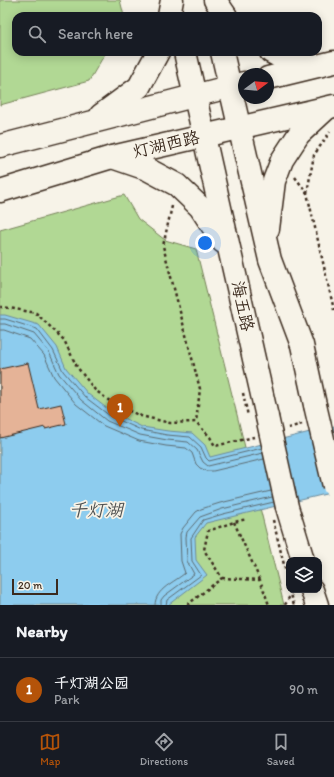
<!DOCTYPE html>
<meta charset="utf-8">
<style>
:root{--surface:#171b24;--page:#242831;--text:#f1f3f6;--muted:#9ea1a6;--line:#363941;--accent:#b45309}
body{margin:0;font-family:Itim,"LXGW WenKai TC",sans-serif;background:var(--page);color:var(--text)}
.controls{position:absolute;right:12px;bottom:12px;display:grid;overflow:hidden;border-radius:8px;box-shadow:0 2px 10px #0003}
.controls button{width:36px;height:36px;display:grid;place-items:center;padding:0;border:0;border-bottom:1px solid var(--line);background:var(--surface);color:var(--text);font:20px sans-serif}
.compass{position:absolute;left:238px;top:68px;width:36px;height:36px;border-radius:50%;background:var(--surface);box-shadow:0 2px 10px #0003;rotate:74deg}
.scale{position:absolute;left:12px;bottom:10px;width:46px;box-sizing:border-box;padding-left:4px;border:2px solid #3b2a1e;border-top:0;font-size:11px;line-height:14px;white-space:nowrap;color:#3b2a1e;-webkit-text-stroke:3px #f7f3e8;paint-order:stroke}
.you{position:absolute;left:205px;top:243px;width:14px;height:14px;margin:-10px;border:3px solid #fff;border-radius:50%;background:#1a73e8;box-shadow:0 0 0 6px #1a73e833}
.badge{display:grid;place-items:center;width:26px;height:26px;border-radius:50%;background:var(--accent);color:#fff;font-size:13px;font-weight:700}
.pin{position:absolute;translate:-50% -33px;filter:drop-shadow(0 1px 2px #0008)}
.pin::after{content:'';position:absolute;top:21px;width:14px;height:12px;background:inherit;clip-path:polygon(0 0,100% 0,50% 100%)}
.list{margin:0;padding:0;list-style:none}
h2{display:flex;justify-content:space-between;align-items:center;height:52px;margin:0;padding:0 16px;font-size:17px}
h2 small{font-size:13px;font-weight:400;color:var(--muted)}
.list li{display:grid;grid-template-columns:26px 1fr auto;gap:12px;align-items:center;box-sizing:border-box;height:64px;padding:0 16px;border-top:1px solid var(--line)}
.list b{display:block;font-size:15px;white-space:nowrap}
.list p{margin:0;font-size:13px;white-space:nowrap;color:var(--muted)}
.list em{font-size:13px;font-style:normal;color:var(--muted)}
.icon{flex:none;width:22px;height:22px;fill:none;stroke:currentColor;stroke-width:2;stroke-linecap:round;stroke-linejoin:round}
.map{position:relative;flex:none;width:334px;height:605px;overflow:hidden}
.search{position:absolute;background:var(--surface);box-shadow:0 2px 10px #0003;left:12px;right:12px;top:12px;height:44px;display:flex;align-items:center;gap:10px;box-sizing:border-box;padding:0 14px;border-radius:12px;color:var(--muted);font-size:15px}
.sheet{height:116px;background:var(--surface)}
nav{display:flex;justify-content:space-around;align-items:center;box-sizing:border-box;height:56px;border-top:1px solid var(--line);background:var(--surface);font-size:11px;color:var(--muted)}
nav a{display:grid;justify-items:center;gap:2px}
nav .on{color:var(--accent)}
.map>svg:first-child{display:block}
.green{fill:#b1d894;stroke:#768159}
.water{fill:#8dccee;stroke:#6c8b9b}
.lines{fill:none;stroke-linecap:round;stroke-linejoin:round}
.shore{stroke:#5c6b71;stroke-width:1}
.building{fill:#e5b397;stroke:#3b2a1e}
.secondary-casing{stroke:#3b2a1e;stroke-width:25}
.path{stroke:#3b2a1e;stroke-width:2.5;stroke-dasharray:3 3;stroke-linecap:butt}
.secondary{stroke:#f7f3e8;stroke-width:22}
.secondary-bridge-casing{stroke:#3b2a1e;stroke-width:25;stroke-linecap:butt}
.path-bridge{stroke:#3b2a1e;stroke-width:2.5;stroke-dasharray:3 3;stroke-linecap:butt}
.secondary-bridge{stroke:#f7f3e8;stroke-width:22}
.labels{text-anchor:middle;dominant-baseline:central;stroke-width:3.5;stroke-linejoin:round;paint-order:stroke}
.street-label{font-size:17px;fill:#3b2a1e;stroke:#f7f3e8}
.water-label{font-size:18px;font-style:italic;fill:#505252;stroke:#f7f3e8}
</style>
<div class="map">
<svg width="334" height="605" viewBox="0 0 334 605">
<rect width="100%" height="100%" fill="#f7f3e8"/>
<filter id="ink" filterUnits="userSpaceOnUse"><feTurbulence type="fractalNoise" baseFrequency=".025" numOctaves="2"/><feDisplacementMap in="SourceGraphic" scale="8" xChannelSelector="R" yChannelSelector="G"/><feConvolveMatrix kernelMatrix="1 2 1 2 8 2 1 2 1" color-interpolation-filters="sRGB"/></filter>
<g filter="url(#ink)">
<!-- green -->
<g class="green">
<path d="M0,0h120l4,16h-108v36h90l-17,29 -89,24z"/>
<path d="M124,195l14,24 27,21 31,9 88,356h-284v-375z"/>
</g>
<!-- water -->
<path class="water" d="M0,315h5l34,10 18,22 9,21 22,26 25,19 29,14 26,4 24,2 13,12 5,12 124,-31v66l-128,31 -11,14 1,23 11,15 -39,30h-168z"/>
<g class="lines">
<!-- shore -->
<g class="shore">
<path d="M0,319h5l32,10 16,21 10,21 22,26 25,19 31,14 26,5 23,2 11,10 5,11 3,3 53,-13"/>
<path d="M0,324h5l29,10 15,18 10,22 22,26 26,21 33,14 27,5 21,2 9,8 6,12 5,4 55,-13"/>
<path d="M0,330h4l26,9 14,16 10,22 22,27 28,22 35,15 27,5 20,2 6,5 4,11 4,4 7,3h6l51,-12"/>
<path d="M155,605c0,-16 20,-23 30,-32l-4,-12 -1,-27 3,-6 13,-16 5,-3 19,-6 51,-12"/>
<path d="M161,605v-5l3,-4 30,-22 -7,-13 -1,-24 1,-5 13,-15 22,-8 50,-12"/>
<path d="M166,605l1,-5 34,-25 -9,-14 -1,-23 12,-18 20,-6 51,-12"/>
</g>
</g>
<!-- building -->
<path class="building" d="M28,363l11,46 22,-5 5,20 -21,5v-2l-45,11v-69z"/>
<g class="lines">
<!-- secondary casing -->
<g class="secondary-casing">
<g id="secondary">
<path d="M215,0l11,16"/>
<path d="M169,16l3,-16"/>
<path d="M185,52l82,365"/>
<path d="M222,52l48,208 32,85 13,60"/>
<path d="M271,52l18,10 22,4"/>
<path d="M268,78l66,-16"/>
<path d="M101,115l38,-28 19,-35"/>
<path d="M0,146l244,-63"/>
<path d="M112,157l35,12 30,16 23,22 23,35"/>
<path d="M0,191l112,-34 222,-51"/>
<path d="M268,229l6,-48 8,-21 17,-26 28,-26"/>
<path d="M287,507l16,53"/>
<path d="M312,590l5,15"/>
</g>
</g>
<!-- path -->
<g class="path">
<path d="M295,177l12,16 27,117"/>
<path d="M307,193l7,-38 16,-23"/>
<path d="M172,206l-9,40 37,143 -4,33"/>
<path d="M0,307h4l32,6 28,27 13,27 18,23 20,15 26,11 29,7 26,-1 14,15 5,9 39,-9"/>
<path d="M288,428l14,-4"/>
<path d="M234,522l26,58"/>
<path d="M222,578l38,2 9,25"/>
<path d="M290,590l4,15"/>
<path d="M187,605l35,-27 -18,-28 4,-19 26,-9 13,-3"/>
<path d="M285,605l6,-11"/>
</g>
<!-- secondary -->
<use href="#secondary" class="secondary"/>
<!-- secondary-bridge casing -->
<g class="secondary-bridge-casing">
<g id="secondary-bridge">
<path d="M315,405l19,81"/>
<path d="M267,417l20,90"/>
</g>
</g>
<!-- path-bridge -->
<g class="path-bridge">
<path d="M243,393l5,23"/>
<path d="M273,520l16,65"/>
</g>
<!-- secondary-bridge -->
<use href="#secondary-bridge" class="secondary-bridge"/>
</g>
</g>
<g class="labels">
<!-- street labels -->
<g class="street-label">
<text transform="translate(166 144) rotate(-13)">灯湖西路</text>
<text transform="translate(243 306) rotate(78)">海五路</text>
</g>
<!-- water labels -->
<g class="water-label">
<text x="96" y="510">千灯湖</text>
</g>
</g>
</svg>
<div class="controls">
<button><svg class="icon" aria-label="layers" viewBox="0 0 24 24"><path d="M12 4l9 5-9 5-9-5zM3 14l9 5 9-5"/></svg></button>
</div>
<svg class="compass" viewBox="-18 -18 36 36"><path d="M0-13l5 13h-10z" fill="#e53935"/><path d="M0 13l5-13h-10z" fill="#9ea1a6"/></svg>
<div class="scale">20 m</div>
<div class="you"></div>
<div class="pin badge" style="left:120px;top:427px">1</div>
<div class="search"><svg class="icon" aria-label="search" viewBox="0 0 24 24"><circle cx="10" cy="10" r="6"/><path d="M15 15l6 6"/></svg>Search here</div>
</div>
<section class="sheet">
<h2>Nearby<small></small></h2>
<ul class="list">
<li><span class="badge">1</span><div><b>千灯湖公园</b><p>Park</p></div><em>90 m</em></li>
</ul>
</section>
<nav>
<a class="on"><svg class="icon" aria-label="map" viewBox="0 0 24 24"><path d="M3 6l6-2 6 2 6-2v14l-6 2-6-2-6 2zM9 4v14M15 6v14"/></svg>Map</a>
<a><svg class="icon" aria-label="directions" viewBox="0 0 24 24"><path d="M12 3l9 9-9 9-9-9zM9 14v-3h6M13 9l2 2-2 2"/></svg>Directions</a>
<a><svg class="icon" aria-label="saved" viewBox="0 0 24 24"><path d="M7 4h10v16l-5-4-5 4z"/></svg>Saved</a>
</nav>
